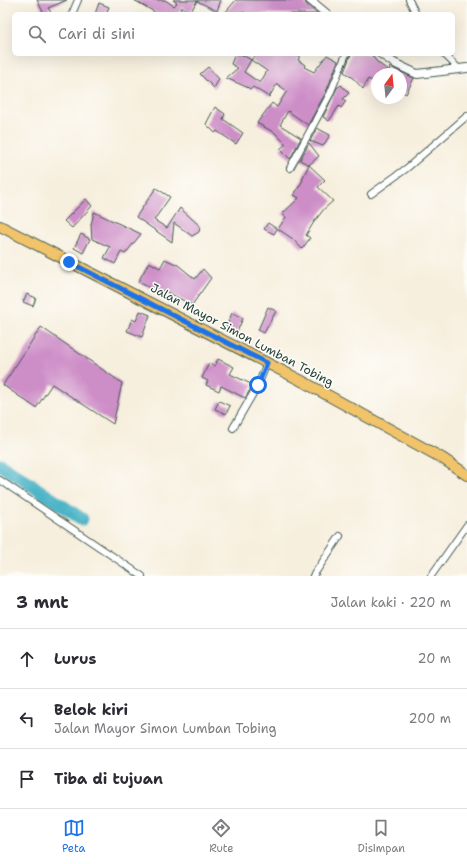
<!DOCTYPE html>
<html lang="id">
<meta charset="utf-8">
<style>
:root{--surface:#fff;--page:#f2f2f3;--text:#2b2b33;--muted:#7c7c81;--line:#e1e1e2;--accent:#1a73e8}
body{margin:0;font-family:"Shantell Sans",sans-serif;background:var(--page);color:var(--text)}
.compass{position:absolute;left:371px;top:68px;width:36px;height:36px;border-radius:50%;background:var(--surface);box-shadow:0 4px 16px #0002;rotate:15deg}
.stop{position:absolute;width:12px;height:12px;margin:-9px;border:3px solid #1a73e8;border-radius:50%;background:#fff}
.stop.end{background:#1a73e8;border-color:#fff;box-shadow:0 1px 4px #0008}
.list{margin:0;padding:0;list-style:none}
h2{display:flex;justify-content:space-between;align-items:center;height:52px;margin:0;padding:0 16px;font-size:17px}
h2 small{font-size:13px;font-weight:400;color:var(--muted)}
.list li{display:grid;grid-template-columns:26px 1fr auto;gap:12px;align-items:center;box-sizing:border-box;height:60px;padding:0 16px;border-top:1px solid var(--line)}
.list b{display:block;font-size:15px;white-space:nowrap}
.list p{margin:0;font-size:13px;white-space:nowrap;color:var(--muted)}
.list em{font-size:13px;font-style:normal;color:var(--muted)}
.icon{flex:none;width:22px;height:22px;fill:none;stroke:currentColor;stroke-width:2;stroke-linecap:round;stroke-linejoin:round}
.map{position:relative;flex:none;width:467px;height:576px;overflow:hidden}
.search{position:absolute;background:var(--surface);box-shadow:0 4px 16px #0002;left:12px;right:12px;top:12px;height:44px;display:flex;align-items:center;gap:10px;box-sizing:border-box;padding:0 14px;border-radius:6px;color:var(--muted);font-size:15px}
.sheet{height:232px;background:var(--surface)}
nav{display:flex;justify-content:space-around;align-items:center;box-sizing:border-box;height:56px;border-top:1px solid var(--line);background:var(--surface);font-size:11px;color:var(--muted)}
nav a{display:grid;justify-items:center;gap:2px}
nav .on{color:var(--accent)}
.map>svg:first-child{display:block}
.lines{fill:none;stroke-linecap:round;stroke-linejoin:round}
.river{stroke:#48b3c6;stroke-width:13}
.building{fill:#cd8dc7;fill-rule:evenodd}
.minor-casing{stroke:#3f584e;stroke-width:8}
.tertiary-casing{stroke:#3f584e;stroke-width:10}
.primary-casing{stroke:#3f584e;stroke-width:12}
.minor{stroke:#fff;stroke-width:6}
.tertiary{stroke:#fff;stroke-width:8}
.primary{stroke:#f1c36a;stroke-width:10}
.route{stroke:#1a73e8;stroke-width:5}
.labels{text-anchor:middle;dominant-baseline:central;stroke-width:3;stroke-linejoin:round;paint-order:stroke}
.street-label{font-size:12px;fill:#1f3d34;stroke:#fdfcf7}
</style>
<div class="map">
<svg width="467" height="576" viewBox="0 0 467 576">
<rect width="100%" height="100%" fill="#fdfcf7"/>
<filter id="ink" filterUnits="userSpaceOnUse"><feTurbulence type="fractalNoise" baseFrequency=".025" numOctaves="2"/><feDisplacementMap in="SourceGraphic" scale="8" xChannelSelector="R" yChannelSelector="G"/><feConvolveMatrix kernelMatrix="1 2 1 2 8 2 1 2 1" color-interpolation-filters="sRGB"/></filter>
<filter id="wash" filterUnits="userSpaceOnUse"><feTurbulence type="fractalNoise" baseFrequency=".012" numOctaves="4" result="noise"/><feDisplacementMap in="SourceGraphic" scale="16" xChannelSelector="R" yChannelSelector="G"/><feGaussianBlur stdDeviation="0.9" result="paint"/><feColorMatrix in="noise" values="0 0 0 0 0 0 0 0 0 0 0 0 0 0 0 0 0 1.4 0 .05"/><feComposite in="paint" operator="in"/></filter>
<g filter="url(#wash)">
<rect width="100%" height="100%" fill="#f7efde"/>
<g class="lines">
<!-- river -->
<path class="river" d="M0,464l82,55"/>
</g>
<g id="blocks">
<!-- building -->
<g class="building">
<path d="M37,0h30l-19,8 4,6h-8z"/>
<path d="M134,0h31l9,6 3,-3 -4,-3h48l-4,11 -20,-10 -7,12 -8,-6 -4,7h-20z"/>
<path d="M236,0h69l1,4 12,10h-71l-4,-2 -1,2h-18z"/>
<path d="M99,3l10,4 -3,7h-11z"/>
<path d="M235,54h6l10,6 6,-6h44l-3,6 7,5 -1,2 10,5 13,-17 11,6 -12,31 -18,33 -20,-14 -8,14 21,13 -11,21 -10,-10 6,-5 -11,-11 -18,-10 15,-20 5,4 10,-16 -10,-7 -8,13 -16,-10 -2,2 -25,-11 12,-10 -7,-4zM251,60l16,11 -7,12 -16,-11z"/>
<path d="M351,54h20l6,8 12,9 1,-4 24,11 -8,16 -5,-3v-17h-24v9l-9,-4 -5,10 -9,-10 -10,-7z"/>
<path d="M208,67l11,12 -5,9 -14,-14z"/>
<path d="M341,85l8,8 -6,6 3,2 -5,7 -2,-2 -10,15 -6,-4 14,-29z"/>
<path d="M215,107l10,7 -2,5 20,14 -7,11 -19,-13 -2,2 -9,-9z"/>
<path d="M317,128l13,7 -7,11 -13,-5z"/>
<path d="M309,143l10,13 -10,9 -9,-5z"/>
<path d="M309,165l16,15 -7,7 15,14 -9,8 -10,13 -8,13 4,3 -8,11 -9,-10 -15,-10 8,-12 -4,-3 17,-16 -5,-3 9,-15 -1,-1z"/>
<path d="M156,188l14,9 -16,23 13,8 13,-20 20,18 -1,6 -7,4 -18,-13 -2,19 -36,-25z"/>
<path d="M86,199l6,7 -20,22 -8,-7z"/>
<path d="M94,212l47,22 -16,20 -4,-2 -6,12 -11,-6 6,-11 -18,-8 -1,-14z"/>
<path d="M268,223l9,6 -3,5 -10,-5z"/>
<path d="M81,234l9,5 -7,14 -9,-5z"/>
<path d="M165,259l13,6 17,14 8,-10 8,9 -19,27 -29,-15 -2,3 -23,-11 11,-20 11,6z"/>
<path d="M27,294l9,4 -3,8 -10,-4z"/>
<path d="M268,307l8,4 -12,22 -6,-3z"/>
<path d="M140,311l10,4 -8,22 -15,-6 5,-12 4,2z"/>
<path d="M232,313l11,5 -6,14 -11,-4z"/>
<path d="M41,327l81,56 -9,41 -61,-40 -16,24 -33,-23z"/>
<path d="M218,359l16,8 -4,7 23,11 -8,13 -24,-12 -2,5 -13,-6 2,-4 -6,-3 7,-15 6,3z"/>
<path d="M219,401l11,5 -4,8 -11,-5z"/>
</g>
</g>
</g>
<g filter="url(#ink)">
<use href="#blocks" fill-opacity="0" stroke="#3f584e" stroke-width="1"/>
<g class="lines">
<!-- minor casing -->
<g class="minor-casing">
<g id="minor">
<path d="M409,0l7,14"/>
<path d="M72,14l6,-14"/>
<path d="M444,54l14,14"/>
<path d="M290,168l40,-74 16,-40"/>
<path d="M371,194l36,-26 60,-52"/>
<path d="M233,428l25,-43 9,-22"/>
<path d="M0,480l142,96"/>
<path d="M313,576l27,-40"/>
<path d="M431,576l36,-51"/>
</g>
</g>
<!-- tertiary casing -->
<g class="tertiary-casing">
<g id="tertiary">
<path d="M310,0l17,14"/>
<path d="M381,54l13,9 23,11 50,-6"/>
</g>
</g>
<!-- primary casing -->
<g class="primary-casing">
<path id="primary" d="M0,226l300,154 142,78 25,17"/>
</g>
<!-- minor -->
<use href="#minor" class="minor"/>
<!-- tertiary -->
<use href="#tertiary" class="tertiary"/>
<!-- primary -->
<use href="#primary" class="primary"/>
</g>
</g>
<g class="lines" filter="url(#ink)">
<!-- route -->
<path class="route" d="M69,262l198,101 -9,22"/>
</g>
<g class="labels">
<!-- street labels -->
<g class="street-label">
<text transform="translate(242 335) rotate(28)">Jalan Mayor Simon Lumban Tobing</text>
</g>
</g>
</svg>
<svg class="compass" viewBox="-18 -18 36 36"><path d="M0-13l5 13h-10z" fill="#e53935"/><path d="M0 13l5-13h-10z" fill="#7c7c81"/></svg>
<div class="stop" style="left:258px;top:385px"></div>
<div class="stop end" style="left:69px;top:262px"></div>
<div class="search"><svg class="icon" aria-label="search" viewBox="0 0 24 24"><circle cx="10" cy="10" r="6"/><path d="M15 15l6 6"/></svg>Cari di sini</div>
</div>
<section class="sheet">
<h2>3 mnt<small>Jalan kaki · 220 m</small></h2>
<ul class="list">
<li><svg class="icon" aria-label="ahead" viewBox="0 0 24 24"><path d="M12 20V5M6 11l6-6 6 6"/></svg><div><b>Lurus</b></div><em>20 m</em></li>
<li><svg class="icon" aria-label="left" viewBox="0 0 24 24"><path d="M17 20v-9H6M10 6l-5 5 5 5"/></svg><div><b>Belok kiri</b><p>Jalan Mayor Simon Lumban Tobing</p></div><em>200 m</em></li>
<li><svg class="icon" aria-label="arrive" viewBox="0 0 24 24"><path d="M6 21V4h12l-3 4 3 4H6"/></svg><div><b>Tiba di tujuan</b></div></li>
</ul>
</section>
<nav>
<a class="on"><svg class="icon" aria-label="map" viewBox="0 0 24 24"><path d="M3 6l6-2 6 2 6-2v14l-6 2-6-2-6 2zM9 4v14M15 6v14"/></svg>Peta</a>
<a><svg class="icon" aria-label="directions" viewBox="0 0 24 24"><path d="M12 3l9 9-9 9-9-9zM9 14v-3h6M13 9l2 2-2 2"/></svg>Rute</a>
<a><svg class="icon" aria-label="saved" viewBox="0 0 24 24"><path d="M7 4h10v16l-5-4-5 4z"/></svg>Disimpan</a>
</nav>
